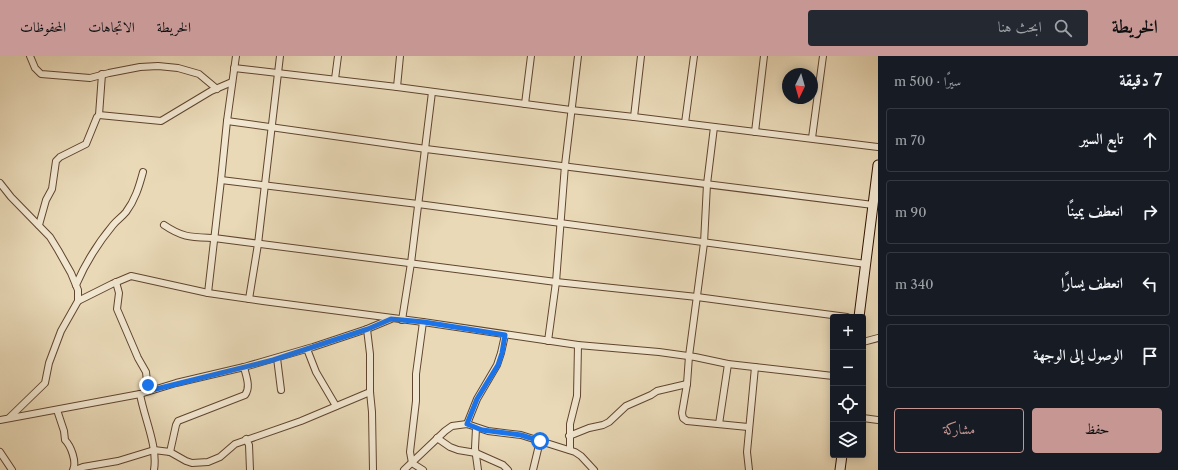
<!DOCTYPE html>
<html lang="ar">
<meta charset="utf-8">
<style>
:root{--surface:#171b24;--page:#242831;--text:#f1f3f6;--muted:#9ea1a6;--line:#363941;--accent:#c59692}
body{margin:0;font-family:"Libre Caslon Text",Amiri,serif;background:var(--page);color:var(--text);direction:rtl}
.controls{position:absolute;right:12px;bottom:12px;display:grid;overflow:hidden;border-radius:4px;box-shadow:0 2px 10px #0003}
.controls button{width:36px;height:36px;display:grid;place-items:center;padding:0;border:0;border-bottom:1px solid var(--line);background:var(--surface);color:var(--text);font:20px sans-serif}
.compass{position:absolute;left:782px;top:12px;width:36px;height:36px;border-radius:50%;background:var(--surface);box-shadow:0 2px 10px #0003;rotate:185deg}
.stop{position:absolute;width:12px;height:12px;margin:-9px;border:3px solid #1a73e8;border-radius:50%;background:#fff}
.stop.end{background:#1a73e8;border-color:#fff;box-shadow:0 1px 4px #0008}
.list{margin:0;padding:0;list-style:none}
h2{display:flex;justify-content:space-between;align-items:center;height:52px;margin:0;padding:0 16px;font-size:17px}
h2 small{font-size:13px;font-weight:400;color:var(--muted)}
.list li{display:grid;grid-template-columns:26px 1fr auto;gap:12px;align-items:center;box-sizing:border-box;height:64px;margin:0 8px 8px;padding:0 8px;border:1px solid var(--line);border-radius:4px}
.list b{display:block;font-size:15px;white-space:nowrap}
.list em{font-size:13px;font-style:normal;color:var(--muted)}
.actions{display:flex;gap:8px;padding:12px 16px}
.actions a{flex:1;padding:9px 0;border:1px solid var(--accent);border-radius:4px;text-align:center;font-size:14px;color:var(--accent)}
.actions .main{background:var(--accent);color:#111}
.icon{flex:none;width:22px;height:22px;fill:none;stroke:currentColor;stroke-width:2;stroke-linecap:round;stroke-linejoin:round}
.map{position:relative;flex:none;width:878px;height:414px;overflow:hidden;direction:ltr}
header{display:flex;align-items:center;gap:24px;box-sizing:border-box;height:56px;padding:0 20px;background:var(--accent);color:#111}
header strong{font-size:19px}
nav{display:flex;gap:22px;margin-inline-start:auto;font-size:14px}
.search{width:280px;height:36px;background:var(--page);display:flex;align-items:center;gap:10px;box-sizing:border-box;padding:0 14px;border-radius:4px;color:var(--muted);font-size:15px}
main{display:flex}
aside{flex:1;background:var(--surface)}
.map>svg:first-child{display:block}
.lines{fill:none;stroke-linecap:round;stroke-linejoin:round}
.minor-casing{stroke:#60452e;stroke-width:8}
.secondary-casing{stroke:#321400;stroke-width:11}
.minor{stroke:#f1e6d0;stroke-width:6}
.secondary{stroke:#f1e6d0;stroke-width:9}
.route{stroke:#1a73e8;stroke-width:5}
</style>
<header>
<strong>الخريطة</strong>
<div class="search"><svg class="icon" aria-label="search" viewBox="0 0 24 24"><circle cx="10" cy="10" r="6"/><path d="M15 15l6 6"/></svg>ابحث هنا</div>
<nav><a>الخريطة</a><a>الاتجاهات</a><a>المحفوظات</a></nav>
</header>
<main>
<aside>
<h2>7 دقيقة<small>سيرًا · 500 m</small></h2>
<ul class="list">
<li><svg class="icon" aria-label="ahead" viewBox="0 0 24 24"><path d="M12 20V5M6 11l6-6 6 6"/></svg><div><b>تابع السير</b></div><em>70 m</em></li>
<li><svg class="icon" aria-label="right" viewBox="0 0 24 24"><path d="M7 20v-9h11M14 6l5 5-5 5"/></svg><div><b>انعطف يمينًا</b></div><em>90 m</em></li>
<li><svg class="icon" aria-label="left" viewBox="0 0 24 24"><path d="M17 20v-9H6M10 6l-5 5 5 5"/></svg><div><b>انعطف يسارًا</b></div><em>340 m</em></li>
<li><svg class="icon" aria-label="arrive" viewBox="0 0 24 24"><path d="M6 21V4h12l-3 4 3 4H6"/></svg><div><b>الوصول إلى الوجهة</b></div></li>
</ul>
<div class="actions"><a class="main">حفظ</a><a>مشاركة</a></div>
</aside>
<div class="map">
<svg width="878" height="414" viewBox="0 0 878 414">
<rect width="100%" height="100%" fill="#e9d9b7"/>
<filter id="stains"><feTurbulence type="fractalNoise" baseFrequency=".005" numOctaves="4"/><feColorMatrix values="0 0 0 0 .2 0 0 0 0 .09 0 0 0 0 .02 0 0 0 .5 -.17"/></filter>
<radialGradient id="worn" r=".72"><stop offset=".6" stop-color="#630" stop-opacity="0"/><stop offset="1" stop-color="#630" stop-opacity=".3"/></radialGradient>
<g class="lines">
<!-- minor casing -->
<g class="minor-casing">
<g id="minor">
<path d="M30,0l5,12 6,6 49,4 19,-5 31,-6 18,-1 20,2 21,6 18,15"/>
<path d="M234,12l163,19 174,23 63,7 244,30"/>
<path d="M335,23l3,-23"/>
<path d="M397,31l3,-31"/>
<path d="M525,48l6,-48"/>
<path d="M99,59l62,6 50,-30 21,-9"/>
<path d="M634,61l7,-61"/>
<path d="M227,65l199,28 447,56"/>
<path d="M685,67l9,-67"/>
<path d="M714,71l-7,57 -3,59 -15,113 -2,28 -5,29 1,5 4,3 61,6"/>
<path d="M755,76l9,-76"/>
<path d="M812,82l11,-82"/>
<path d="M221,124l197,24 448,60"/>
<path d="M0,127l11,14 39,40 8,13 13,23 7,17v11"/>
<path d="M39,169l7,-25 6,-11 4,-28 4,-4 26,-13 11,-27 2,-2 3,-41"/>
<path d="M164,169c19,13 28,12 50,13l342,44 141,15 150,20"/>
<path d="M116,226l3,11 -2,16 21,49 8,14 2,19"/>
<path d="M76,229c9,-21 22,-42 37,-60 4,-5 9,-8 13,-13 9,-12 13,-25 17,-40"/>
<path d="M208,237l13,-113 6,-59 9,-65"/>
<path d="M249,243l9,-55 22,-188"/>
<path d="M402,264l9,-57 21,-171"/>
<path d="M367,273l3,25v38l2,20 1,58"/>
<path d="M548,285l8,-59 9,-117 13,-109"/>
<path d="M863,286l15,-4"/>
<path d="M307,293l9,23 20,34"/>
<path d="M277,302l4,32"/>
<path d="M140,338c4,24 18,52 14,76"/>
<path d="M57,354l7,21 1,9c6,6 12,22 8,30"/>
<path d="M10,361l35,-34 4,-20 12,-32 17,-30 34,-17 19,-8 77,17 55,8 160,21 155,23 81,7 36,5 33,7 105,12"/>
<path d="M863,362l15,2"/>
<path d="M0,364l140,-26 36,-11 68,-16 69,-20 54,-18 24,-10"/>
<path d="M467,368l10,-25 20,-34 4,-12 4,-18"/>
<path d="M719,368l9,-60"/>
<path d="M476,372l-1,20 3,22"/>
<path d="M569,380l20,-8 14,-3 6,-3 17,-16 25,-11 6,-4 30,-7"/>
<path d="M437,382l13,9 8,3 18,3 27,12 5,5"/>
<path d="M246,383l3,6 1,25"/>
<path d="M570,394v-26l7,-28 1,-51"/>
<path d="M0,396l12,18"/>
<path d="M170,396l6,-27 2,-4 67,-26c6,-8 1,-19 -1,-28"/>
<path d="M75,414l8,-3 35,-6 36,-11 16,2 16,9 6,2 16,-1 12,-5 15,-13 66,-23 69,-29"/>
<path d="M404,414l41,-39 7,-5 15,-2 21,7 33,4 54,17 6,4 13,14"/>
<path d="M423,414l-11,-7 -2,-11 6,-51v-27l7,-52"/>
<path d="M533,414l7,-29"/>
<path d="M749,414l-2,-18 8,-85"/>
</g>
</g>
<!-- secondary casing -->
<g class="secondary-casing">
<g id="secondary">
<path d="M859,261l19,-152"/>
<path d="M840,414l2,-15"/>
</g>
</g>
<!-- minor -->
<use href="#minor" class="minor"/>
<!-- secondary -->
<use href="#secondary" class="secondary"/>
</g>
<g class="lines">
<!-- route -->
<path class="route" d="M148,329v6l125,-31 95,-31 23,-10 33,3 81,13 -3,18 -4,12 -21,34 -10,25 15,6 39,5 19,6"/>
</g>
<rect width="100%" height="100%" filter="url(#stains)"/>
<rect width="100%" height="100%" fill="url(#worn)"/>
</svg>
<div class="controls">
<button>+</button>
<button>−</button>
<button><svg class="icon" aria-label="locate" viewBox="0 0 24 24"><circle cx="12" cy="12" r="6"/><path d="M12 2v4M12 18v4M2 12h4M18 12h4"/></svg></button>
<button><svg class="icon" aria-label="layers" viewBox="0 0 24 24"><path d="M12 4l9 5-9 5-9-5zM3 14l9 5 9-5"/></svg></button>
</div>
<svg class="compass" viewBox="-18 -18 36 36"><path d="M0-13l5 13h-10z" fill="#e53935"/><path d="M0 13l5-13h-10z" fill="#9ea1a6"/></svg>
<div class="stop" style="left:540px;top:385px"></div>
<div class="stop end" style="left:148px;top:329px"></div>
</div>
</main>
